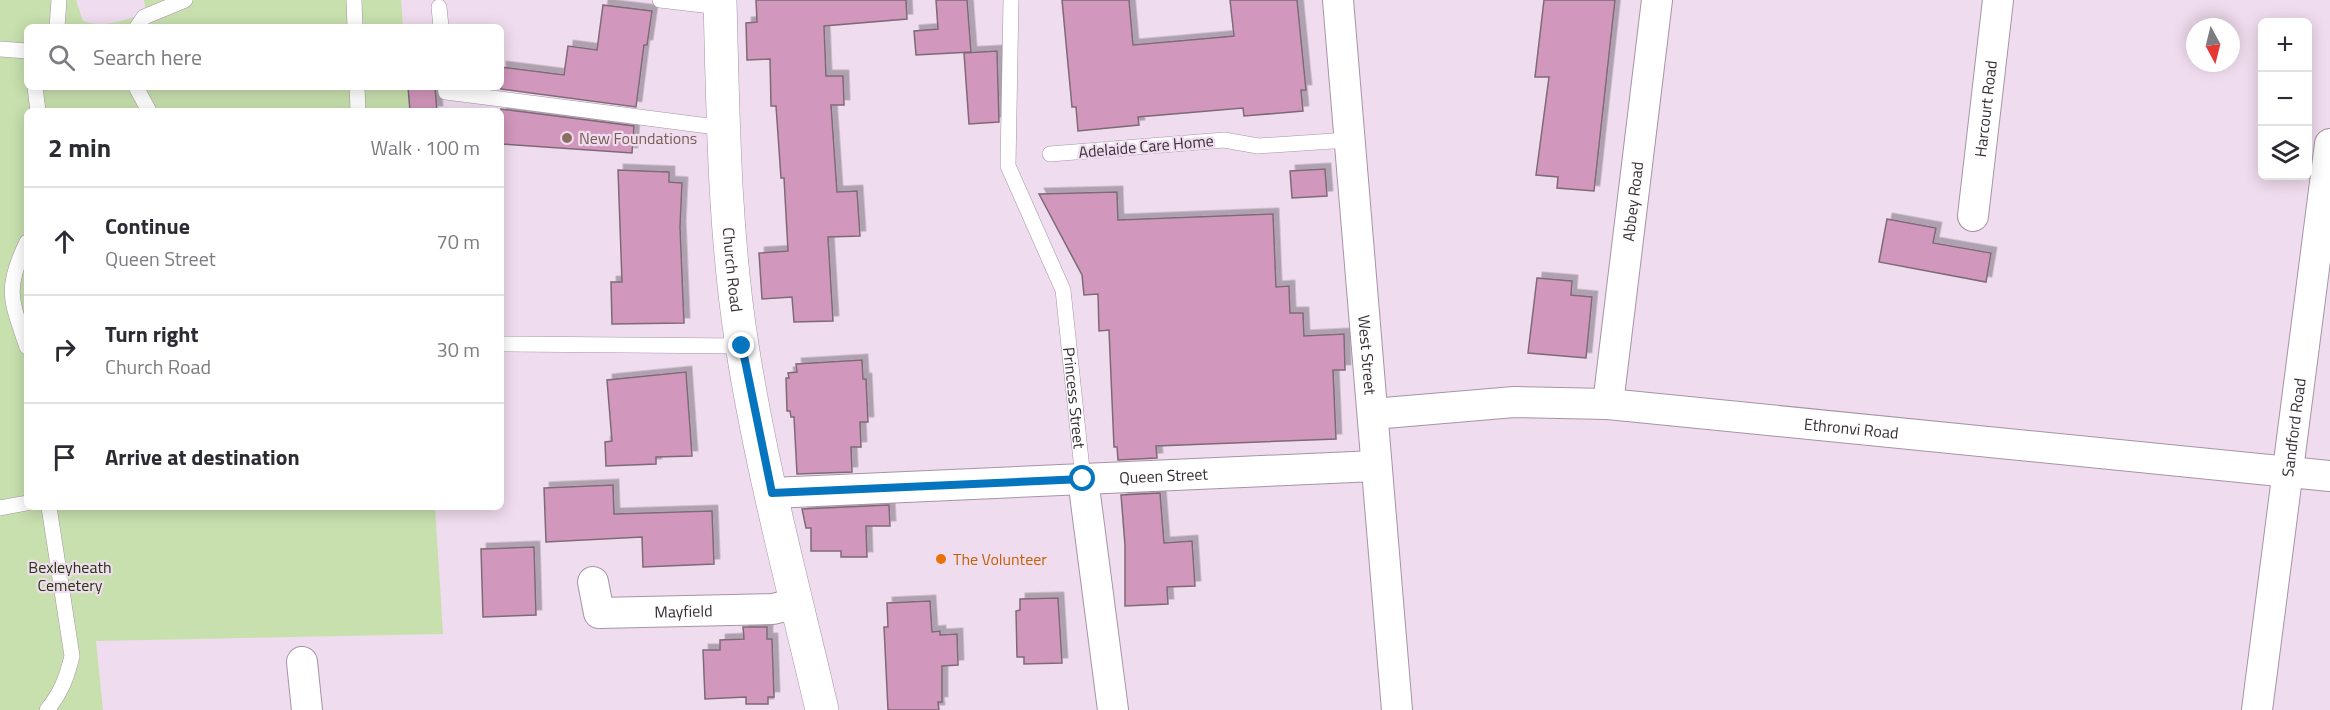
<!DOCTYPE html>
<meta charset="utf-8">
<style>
:root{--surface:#fff;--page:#f7f7f7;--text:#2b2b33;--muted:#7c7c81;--line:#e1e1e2}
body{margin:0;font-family:"Titillium Web",sans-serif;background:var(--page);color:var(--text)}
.controls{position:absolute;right:18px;top:18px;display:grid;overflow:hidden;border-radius:9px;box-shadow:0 3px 15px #0003}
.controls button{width:54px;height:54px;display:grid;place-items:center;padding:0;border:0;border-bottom:2px solid var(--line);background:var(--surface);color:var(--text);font:30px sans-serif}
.compass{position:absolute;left:2186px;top:18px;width:54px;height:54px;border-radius:50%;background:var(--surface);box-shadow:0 3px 15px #0003;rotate:173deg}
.stop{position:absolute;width:18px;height:18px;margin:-14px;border:4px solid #0575bf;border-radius:50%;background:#fff}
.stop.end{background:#0575bf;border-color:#fff;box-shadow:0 2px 6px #0008}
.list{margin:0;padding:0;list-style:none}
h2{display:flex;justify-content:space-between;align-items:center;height:78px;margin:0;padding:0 24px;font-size:26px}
h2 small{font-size:20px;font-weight:400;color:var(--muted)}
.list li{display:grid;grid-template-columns:39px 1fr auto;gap:18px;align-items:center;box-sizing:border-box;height:108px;padding:0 24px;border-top:2px solid var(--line)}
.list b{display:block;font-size:22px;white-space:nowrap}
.list p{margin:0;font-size:20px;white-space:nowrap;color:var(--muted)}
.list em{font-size:20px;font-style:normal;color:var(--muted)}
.icon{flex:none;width:33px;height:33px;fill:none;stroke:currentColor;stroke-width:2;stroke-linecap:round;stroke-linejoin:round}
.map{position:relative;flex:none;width:2330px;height:710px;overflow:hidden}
.search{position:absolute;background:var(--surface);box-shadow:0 3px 15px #0003;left:24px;top:24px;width:480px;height:66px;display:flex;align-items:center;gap:15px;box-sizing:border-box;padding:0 21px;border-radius:9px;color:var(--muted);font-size:22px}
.panel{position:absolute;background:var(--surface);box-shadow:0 3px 15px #0003;left:24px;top:108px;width:480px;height:402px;border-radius:9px}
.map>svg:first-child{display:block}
.green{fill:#c7e0ae}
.building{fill:#d297bc;stroke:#7e6a76;stroke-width:1.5;filter:url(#shadow)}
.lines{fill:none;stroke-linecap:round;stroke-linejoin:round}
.lane-casing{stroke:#a694a5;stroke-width:16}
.street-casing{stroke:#a694a5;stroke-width:32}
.secondary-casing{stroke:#a694a5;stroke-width:34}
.lane{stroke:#fff;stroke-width:15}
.street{stroke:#fff;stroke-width:30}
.secondary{stroke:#fff;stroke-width:33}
.route{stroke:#0575bf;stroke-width:8}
.education-dot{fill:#8d6e63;stroke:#efdcee;stroke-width:2}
.food-dot{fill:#e8710a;stroke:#efdcee;stroke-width:2}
.labels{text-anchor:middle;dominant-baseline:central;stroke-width:4.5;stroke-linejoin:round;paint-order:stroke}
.street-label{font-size:16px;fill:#372f36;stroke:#efdcee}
.education-label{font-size:16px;fill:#785e54;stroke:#efdcee;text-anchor:start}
.food-label{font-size:16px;fill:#c56008;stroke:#efdcee;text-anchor:start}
.park-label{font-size:16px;fill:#25370d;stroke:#efdcee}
</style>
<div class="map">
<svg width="2330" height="710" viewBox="0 0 2330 710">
<defs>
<filter id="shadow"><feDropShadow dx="5.5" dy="-5.5" stdDeviation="0" flood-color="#0004"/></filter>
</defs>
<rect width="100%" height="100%" fill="#efdcee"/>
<!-- green -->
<path class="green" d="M0,0h76l7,21c20,8 44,-2 63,-8l-2,-13h257l2,27h-376v60h381l2,24h-383v396h408l8,127 -347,7 7,69h-103z"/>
<!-- building -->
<g class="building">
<path d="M756,0h150l1,19 -83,7 2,50h17l1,29h-13l6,87 20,-1 3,45 -32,1 5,84 -39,1 -2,-25 -30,2 -3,-46 29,-2 -4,-73h-3l-5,-72h-5l-1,-47 -23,1 -1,-37 11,-1z"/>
<path d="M936,0h31l4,52 -55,3 -2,-24 24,-2z"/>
<path d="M1062,0h67l4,45 101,-9 -4,-36h67l9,90h-5l2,21 -59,5 -1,-8 -105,9 1,8 -61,6 -2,-24h-4z"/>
<path d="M1544,0h71l-21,191 -37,-3 1,-11 -22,-2 13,-98h-14z"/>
<path d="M603,5l49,6 -5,34h-3l-8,62 -135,-18v-22l63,8 4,-29 29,4z"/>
<path d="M997,51l2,71 -30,2 -5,-71z"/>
<path d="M408,87h27l2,24h-27z"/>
<path d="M501,109l133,17 -2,27 -131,-9z"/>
<path d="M1325,169l2,27 -35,2 -2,-27z"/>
<path d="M618,170l51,2v10l13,1 -2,44 4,96 -72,1 -1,-42h11z"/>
<path d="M1117,192l1,28 155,-6 3,73 13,-1 1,27h13l1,23 40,-2 1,36h-12l3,69 -180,7 1,12 -39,2 -1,-13h-3l-5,-117 -10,1 -1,-37 -14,1 -2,-20 -43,-81z"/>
<path d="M1887,219l49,9 -3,15 58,10 -5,29 -107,-20z"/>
<path d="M1537,278l35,3 -1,14 21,2 -6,61 -58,-5z"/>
<path d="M862,360l1,19h3l2,43h-8l1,25h-10l1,25 -55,2 -3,-57h-3l-1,-6h-3l-1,-33h3l-1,-5 9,-1 -1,-8z"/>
<path d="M686,372l6,84 -36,1v7l-50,2 -1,-24 7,-1 -5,-61z"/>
<path d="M613,485l1,29 98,-3 2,53 -71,3 -1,-30 -96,5 -2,-54z"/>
<path d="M1160,493l4,50 28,-2 3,45 -28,1 1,17 -43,2v-61l-4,-50z"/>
<path d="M889,505l1,21h-24l1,31h-26v-6h-30v-23h-5l-4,-19z"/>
<path d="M534,547l2,68 -53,2 -2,-68z"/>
<path d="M1058,598l4,65 -38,1v-7h-7l-1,-46 4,-1v-11z"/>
<path d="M930,601l2,31 8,-1v4l17,-1 1,31 -16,1v36h-4l1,8h-51l-4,-83h4l-1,-24z"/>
<path d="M743,627h24v12h5l2,58h-6v7h-22v-7l-41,2 -2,-49h17v-10l24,-1z"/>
</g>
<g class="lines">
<!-- lane casing -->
<g class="lane-casing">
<g id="lane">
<path d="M354,0l1,27"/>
<path d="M660,0l60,7"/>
<path id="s1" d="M1011,0l-3,166 55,124 20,189"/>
<path d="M439,7l2,20"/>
<path d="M57,27l2,-27"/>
<path d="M137,27l7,-10 41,-17"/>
<path d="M0,49l27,2"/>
<path d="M35,87l3,24"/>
<path d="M136,87l13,24"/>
<path d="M357,87l1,24"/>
<path d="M445,87l1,5 278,36"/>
<path d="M1050,154l174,-14 34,6 90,-6"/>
<path d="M27,242c-23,47 -16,58 0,105"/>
<path d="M501,344l241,2"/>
<path d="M0,508l27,-5"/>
<path d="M47,710c14,-17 20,-33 25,-54l-23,-149"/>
</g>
</g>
<!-- street casing -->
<g class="street-casing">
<g id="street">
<path id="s2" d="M1338,0l59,710"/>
<path id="s3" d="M1973,216l25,-216"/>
<path id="s4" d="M1608,404l49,-404"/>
<path id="s5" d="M1373,414l141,-12 94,2 722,72"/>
<path d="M1083,479l30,231"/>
<path id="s6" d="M772,493l603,-27"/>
<path id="s7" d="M593,582l6,31 174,-4 24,-6"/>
<path d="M302,662l5,48"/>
<path id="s8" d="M2257,710l73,-566"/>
</g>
</g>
<!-- secondary casing -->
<g class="secondary-casing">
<g id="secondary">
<path id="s9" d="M720,0c3,115 4,231 22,345 19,123 52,244 80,365"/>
</g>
</g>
<!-- lane -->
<use href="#lane" class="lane"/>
<!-- street -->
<use href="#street" class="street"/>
<!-- secondary -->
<use href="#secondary" class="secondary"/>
</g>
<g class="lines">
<!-- route -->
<path class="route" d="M742,346l30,147 311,-14"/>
</g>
<!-- markers -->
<circle class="education-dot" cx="567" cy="138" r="6"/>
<circle class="food-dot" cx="941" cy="559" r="6"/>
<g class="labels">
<!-- street labels -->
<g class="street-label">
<text stroke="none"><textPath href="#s3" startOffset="108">Harcourt Road</textPath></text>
<text transform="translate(1146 146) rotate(-5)">Adelaide Care Home</text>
<text stroke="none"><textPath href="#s4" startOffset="204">Abbey Road</textPath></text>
<text stroke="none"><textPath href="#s9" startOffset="270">Church Road</textPath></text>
<text stroke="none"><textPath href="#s2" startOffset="356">West Street</textPath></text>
<text stroke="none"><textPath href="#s1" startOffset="410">Princess Street</textPath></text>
<text stroke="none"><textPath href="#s8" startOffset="285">Sandford Road</textPath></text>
<text stroke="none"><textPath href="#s5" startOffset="480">Ethronvi Road</textPath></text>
<text stroke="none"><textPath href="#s6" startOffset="392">Queen Street</textPath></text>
<text stroke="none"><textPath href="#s7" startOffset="116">Mayfield</textPath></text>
</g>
<!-- education labels -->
<g class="education-label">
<text x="579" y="138">New Foundations</text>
</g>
<!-- food labels -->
<g class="food-label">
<text x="953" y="559">The Volunteer</text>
</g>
<!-- park labels -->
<g class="park-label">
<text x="70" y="567">Bexleyheath<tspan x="70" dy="18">Cemetery</tspan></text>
</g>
</g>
</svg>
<div class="controls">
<button>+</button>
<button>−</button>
<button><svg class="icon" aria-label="layers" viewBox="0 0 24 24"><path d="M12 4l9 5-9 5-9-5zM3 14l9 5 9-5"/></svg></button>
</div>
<svg class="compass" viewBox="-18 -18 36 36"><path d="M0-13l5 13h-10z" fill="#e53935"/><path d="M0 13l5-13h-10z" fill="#7c7c81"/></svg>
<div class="stop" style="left:1083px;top:479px"></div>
<div class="stop end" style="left:742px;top:346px"></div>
<div class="search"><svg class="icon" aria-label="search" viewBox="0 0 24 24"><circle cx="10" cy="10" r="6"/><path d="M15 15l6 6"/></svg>Search here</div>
<section class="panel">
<h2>2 min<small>Walk · 100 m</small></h2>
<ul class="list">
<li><svg class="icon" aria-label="ahead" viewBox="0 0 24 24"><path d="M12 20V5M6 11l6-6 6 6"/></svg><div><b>Continue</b><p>Queen Street</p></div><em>70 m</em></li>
<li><svg class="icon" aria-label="right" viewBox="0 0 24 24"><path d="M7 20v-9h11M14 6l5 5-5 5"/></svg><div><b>Turn right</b><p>Church Road</p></div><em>30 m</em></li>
<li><svg class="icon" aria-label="arrive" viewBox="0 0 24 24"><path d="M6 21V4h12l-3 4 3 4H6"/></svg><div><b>Arrive at destination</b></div></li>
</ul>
</section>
</div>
